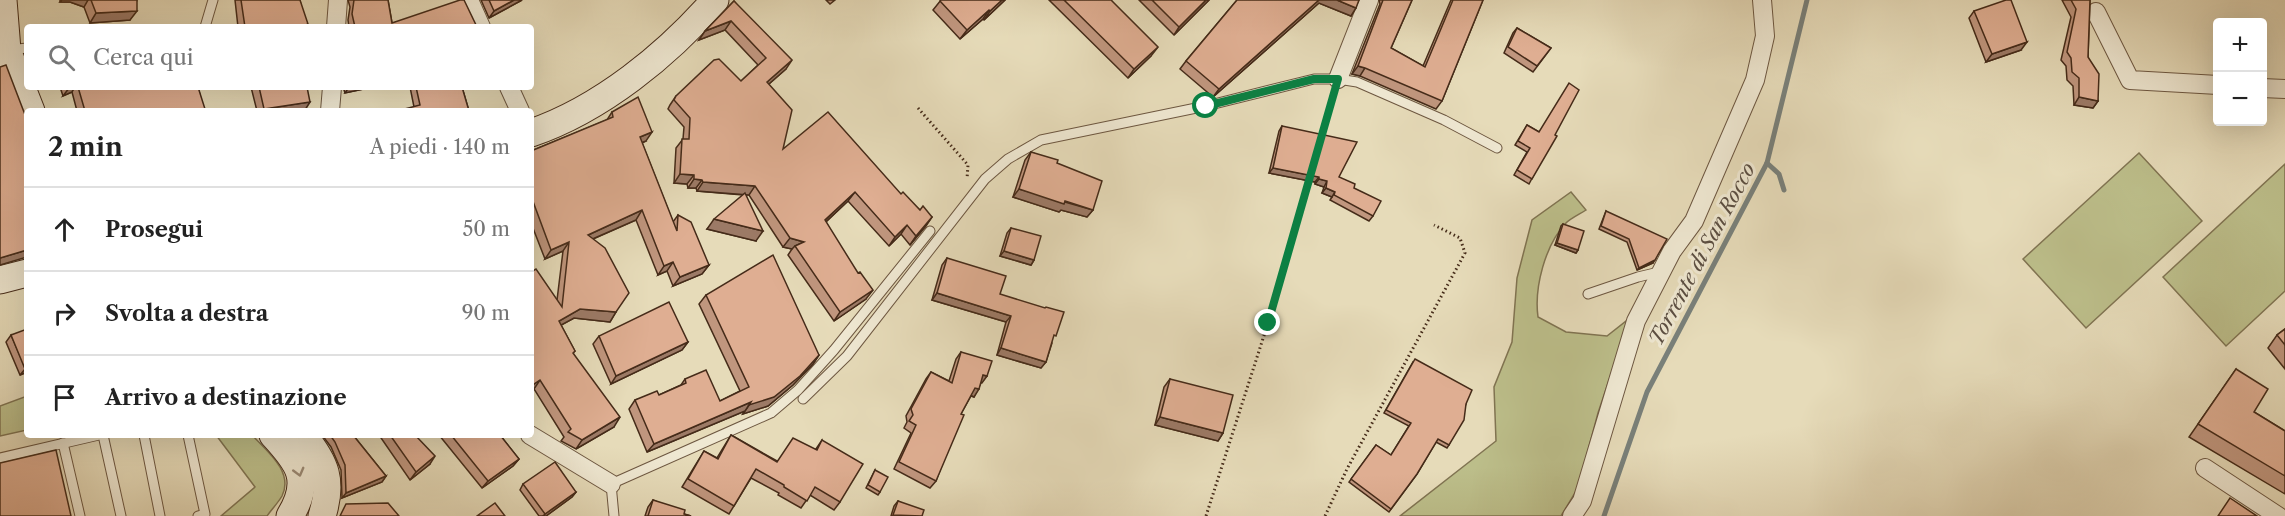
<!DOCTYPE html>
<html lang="it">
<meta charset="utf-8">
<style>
:root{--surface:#fff;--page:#f2f2f2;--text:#222;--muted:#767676;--line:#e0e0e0}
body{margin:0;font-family:"Libre Caslon Text",serif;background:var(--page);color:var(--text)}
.controls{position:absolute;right:18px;top:18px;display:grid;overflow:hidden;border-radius:6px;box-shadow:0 6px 24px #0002}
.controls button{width:54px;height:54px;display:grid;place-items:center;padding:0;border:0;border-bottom:2px solid var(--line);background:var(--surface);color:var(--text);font:30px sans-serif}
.stop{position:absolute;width:18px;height:18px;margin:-14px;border:4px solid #0b8043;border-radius:50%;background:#fff}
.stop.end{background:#0b8043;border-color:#fff;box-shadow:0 2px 6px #0008}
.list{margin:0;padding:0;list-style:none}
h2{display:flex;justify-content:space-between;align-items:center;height:78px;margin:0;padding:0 24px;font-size:26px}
h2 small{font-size:20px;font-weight:400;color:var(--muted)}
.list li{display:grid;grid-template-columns:39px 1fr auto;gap:18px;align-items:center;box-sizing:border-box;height:84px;padding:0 24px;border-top:2px solid var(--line)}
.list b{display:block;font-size:22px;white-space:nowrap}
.list em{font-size:20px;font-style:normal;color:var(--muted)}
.icon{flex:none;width:33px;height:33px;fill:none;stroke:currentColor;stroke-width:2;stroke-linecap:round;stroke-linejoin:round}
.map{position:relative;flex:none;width:2285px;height:516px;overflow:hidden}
.search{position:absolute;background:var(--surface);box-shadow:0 6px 24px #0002;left:24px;top:24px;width:510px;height:66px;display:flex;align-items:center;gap:15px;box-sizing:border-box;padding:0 21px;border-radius:6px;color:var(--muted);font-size:22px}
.panel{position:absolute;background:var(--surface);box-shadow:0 6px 24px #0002;left:24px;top:108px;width:510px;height:330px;border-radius:6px}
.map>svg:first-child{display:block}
.green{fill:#bcbe8a;stroke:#807452;stroke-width:1.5}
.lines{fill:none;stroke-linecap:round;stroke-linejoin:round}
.stream{stroke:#79807a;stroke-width:5}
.lane-casing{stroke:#6d5741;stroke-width:11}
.street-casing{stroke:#6d5741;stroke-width:20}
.secondary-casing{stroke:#452b19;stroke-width:29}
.path{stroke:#452b19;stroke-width:3;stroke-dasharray:1.5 3;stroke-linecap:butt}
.lane{stroke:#efe8d2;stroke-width:9}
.street{stroke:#efe8d2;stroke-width:18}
.secondary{stroke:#efe8d2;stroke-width:27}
.wall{fill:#c0967e;stroke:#452b19;stroke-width:1.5}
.shaded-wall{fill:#9c7a66;stroke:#452b19;stroke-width:1.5}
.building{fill:#dfae92;stroke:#452b19;stroke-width:1.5}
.oneway{stroke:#9a8a76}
.route{stroke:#0b8043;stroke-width:8}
.labels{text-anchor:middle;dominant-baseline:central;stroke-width:6;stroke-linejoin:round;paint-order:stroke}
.water-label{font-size:20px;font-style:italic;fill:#5b4e42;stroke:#efe8d2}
</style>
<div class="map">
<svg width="2285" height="516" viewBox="0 0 2285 516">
<rect width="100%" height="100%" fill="#e6dbb9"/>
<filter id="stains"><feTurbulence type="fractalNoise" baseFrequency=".00333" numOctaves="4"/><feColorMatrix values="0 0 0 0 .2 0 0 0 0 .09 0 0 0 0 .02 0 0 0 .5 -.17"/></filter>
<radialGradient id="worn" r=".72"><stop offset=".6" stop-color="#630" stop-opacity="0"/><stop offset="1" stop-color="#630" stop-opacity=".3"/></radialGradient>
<!-- green -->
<g class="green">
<path d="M2139,153l63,68 -116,107 -63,-69z"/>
<path d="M2285,164v127l-59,55 -63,-69z"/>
<path d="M1571,192l15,18c-6,4 -15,8 -20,13 -21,22 -32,65 -28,94l28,15 41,4 23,-18 -32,95 -20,75 -17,28h-161l96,-75 -2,-54 18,-45 5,-64 15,-58z"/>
<path d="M27,396v34l-27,6v-30z"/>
<path d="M216,435h36c15,16 42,37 30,61 -4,7 -11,14 -15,20h-46l34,-29z"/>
</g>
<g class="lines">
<!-- stream -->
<g class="stream">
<path d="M1767,163l12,11 5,16"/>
<path d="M1604,516l43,-124 120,-229 40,-163"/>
</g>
<!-- lane casing -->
<g class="lane-casing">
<g id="lane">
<path d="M205,27l8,-27"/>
<path d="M9,50l18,-2"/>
<path d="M1588,294l50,-17 21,-5"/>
<path d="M803,399l44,-43 138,-177 23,-20 33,-19 165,-34 108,-27h24l19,3 87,38 53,28"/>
<path d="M103,435l18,81"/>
<path d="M144,435l16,81"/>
<path d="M188,435l17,79 -7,2"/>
<path d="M63,443l17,73"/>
<path d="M0,458l99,-23"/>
<path d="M614,516l-3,-32 160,-71 27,-23 36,-40 96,-119"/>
</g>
</g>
<!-- street casing -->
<g class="street-casing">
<g id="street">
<path d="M469,0l12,27"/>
<path d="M2096,12l34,68 88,5"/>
<path d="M336,27l2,-27"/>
<path d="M1338,79l31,-79"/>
<path d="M509,87l11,24"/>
<path d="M2262,88l23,1"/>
<path d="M330,111l2,-24"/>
<path d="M530,435l81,49"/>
<path d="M2205,468l73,48"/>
<path d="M1572,516l10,-15 54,-180 36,-70 22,-30 61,-141 10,-44 -3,-36"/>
</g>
</g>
<!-- secondary casing -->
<g class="secondary-casing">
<g id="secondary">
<path d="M3,0l4,50 24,61"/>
<path d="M531,133c70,-24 136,-78 184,-133"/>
<path d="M0,280l27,-7"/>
<path d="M273,435c26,28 39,45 17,81"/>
<path d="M303,435c23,28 30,46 19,81"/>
</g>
</g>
<!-- path -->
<g class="path">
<path d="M918,108l50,57 -1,14"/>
<path d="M1321,138l12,-42"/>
<path d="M1206,516l62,-193 41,-144"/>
<path d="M1325,516l22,-47 118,-216 -5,-15 -26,-13"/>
</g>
<!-- lane -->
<use href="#lane" class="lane"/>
<!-- street -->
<use href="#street" class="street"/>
<!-- secondary -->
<use href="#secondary" class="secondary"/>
</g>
<!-- wall -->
<g class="wall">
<path d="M60,0h77l-7,20 -40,3 -6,-16 -14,-5h-10z"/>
<path d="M235,0h65l5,27h-67z"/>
<path d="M348,0h40l4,23 85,4h-128l-1,-7 2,-13z"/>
<path d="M481,0h41l-33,18z"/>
<path d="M826,0h9l-5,4z"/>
<path d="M941,0h64l-21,20 -1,-1 -23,20 -27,-29z"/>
<path d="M1049,0h62l40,56 -23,22z"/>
<path d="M1139,0h70l-35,35z"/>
<path d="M1237,0h122l-8,16 -32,-13 -106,94 -33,-28 6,-8z"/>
<path d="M1379,0h33l-21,48 32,18 28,-66h32l-41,101 -6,8 -76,-33 -8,-2 28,-70z"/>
<path d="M2062,0h28l-2,57 10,44 -5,7 -19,-3 -1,-19 -6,-6 -1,-14 -5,-6 10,-43z"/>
<path d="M734,1l52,68 -17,15 14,65 118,45 19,16 12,7 -22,28 -9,-11 -12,12 -41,-45 -22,21 40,77 -32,22 -46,-66 4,-6 -9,-2 -34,-52h-3l10,46 -49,-12 36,-34 -46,-4 -1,-3h-8l-1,-4 -13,-1 2,-35 7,-9 1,-12 -16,-18 2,-4 6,-9 65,-15 17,-16 -33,-35 -26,10 6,-9z"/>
<path d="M1974,11l47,39 -35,12 -17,-44z"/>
<path d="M1517,28l34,20 -18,24 -29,-19 9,-20z"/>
<path d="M60,87h138l6,24h-127l-5,-19 -9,4z"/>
<path d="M251,87h56l-2,23 -7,1h-41z"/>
<path d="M343,87h30l-28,6z"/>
<path d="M410,87h52l7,24 -55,-4z"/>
<path d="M612,112l34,29 -4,2 31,79 5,-7 31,50 -7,9 -29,12 -6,-15 -9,4 -22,-55 -43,19 23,73 -6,10 -36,-4 -13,7 14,26 -2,2 41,74 -38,22 -15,-8 3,-4 -30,-48 23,-89 6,-49 -18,8 -14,-36v-72l76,-31z"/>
<path d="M1527,125l12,7 16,3 -26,49 -15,-9 13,-23 -12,-7z"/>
<path d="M1282,126l57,51 15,11 19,28 -4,5 -39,-21 2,-3 -10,-4 2,-6 -9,-3v-2l-46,-9 10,-42z"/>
<path d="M1031,152l26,11 36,47 -6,7 -26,-7 -2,2 -46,-15 12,-37z"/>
<path d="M1606,211l47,52 -16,7 -10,-28 -28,-13z"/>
<path d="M1563,224l15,26 -2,3 -21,-8 6,-19z"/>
<path d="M1011,228l23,32 -3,5 -31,-9 7,-23z"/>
<path d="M947,258l53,36 52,49 -6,19 -5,6 -44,-13 9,-33 -74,-22 10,-35z"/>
<path d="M706,295l113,60 -6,9 -20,21 -25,21 -25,8 2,-3 -98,41 -18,-43 6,-9 24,-5 22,-10 4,-6 35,22 20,-10 -41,-87z"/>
<path d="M2285,329v40l-17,-21 9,-13z"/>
<path d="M11,335l16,37 -7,3 -14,-33z"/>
<path d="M599,336l89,6 -6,8 -71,34 -18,-40z"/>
<path d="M961,352l26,24 -6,7 -7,14 -3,-1 -10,18 -25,67 -6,7 -36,-19 17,-36 -7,-5 3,-6 -1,-6 20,-37 5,-7 18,9 7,-22z"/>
<path d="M1413,362l53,42 -17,41 -2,3 -11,-6 -19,32 -28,38 -40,-30 27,-37 15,10 18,-29 -25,-13z"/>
<path d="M2236,369l18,43 31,19v63l-96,-57z"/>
<path d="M1170,379l53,54 -5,8 -63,-16 9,-38z"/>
<path d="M322,435h31l33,41 -4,6 -40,16 -1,-28 -10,-23z"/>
<path d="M379,435h36l15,29 -20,16z"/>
<path d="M439,435h61l19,24 -6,7 -31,22z"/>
<path d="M731,435l46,26 39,-12 6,-9 18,62 -6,8 -24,-15 -9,13 -23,-13 1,-2 -28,-15 -22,36 -47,-27 22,-36 13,7z"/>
<path d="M875,470l5,22 -2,3 -12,-7z"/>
<path d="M523,484l53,8 -4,5 -26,19h-7l-19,-26z"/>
<path d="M653,500l31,14 7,2h-46l3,-9z"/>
<path d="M898,501l24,15h-31l3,-10z"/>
</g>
<!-- shaded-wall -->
<g class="shaded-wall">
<path d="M62,0h26l-4,7 -14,-5h-10z"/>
<path d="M514,0h8l-33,18 5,-7z"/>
<path d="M1002,0h3l-21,20 6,-9z"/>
<path d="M1206,0h3l-35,35 5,-8z"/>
<path d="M1319,0h18l19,8 -5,8 -32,-13 -106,94 6,-8z"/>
<path d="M989,10l-6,9 -23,20 7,-9z"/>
<path d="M137,11l-7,9 -40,3 6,-10z"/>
<path d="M731,21l-6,9 -26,10 6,-9z"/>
<path d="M2027,42l-6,8 -35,12 6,-8z"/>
<path d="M1158,47l-7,9 -23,22 6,-9z"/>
<path d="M792,60l-6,9 -25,22 6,-9z"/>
<path d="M1358,66l7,2 -5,8 -8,-2z"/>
<path d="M71,87h4l-3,5 -9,4 6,-8z"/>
<path d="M349,87h24l-28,6z"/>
<path d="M2079,97l19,4 -5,7 -19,-3z"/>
<path d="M310,102l-5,8 -7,1h-35l1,-2z"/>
<path d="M652,132l-6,9 -13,5 7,-9z"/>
<path d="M1273,168l46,9 -4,5 -46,-9z"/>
<path d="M680,174l14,1 -7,9 -13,-1z"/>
<path d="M694,179l8,1 -6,8h-8z"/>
<path d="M1319,179l8,2 -3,6 -9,-3z"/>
<path d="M703,182l52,4 -6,9 -52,-4z"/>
<path d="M1326,188l9,4 -3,5 -10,-4z"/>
<path d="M1019,189l74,21 -6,7 -26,-7 -2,2 -46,-15z"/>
<path d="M855,192l-7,9 -30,28 7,-9z"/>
<path d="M642,210l-6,10 -55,24 7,-9z"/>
<path d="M932,217l-6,9 -16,19 6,-9z"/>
<path d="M714,219l49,12 -7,10 -49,-12z"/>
<path d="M907,225l-6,9 -12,12 6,-9z"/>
<path d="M790,238l14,4 -9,4 -3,3 -9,-2z"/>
<path d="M569,242l-6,9 -18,8 6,-9z"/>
<path d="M1557,243l21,7 -2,3 -21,-8z"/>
<path d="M27,250v7l-27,8v-7z"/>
<path d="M1004,251l30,9 -3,5 -31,-9z"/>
<path d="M1655,260l-2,3 -16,7 2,-2z"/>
<path d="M673,262l-6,9 -9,4 6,-9z"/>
<path d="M709,265l-7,9 -29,12 7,-9z"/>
<path d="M873,290l-7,9 -32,22 6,-9z"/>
<path d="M937,293l74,23 -5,6 -74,-22z"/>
<path d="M580,309l36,3 -6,10 -36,-4 -22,12 7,-9z"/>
<path d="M688,342l-6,8 -71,34 5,-8z"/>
<path d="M1001,348l45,14 -5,6 -44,-13z"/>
<path d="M819,355l-6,9 -20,21 -25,21 -25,8 6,-9z"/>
<path d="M27,368v4l-7,3 5,-6z"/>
<path d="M983,375l4,1 -5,7 -4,-1z"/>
<path d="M540,380l-6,9 -3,2v-5z"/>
<path d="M975,388l4,1 -5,8 -4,-2z"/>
<path d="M751,402l-6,9 -98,41 7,-8z"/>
<path d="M620,417l-6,10 -38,22 6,-9z"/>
<path d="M1160,417l63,16 -5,8 -63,-16z"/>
<path d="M435,456l-5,8 -20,16 6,-8z"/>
<path d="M519,459l-6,7 -31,22 6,-7z"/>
<path d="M386,476l-4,6 -40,16 4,-5z"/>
<path d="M576,492l-4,5 -26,19h-3l2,-2z"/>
</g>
<!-- building -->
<g class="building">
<path d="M91,0h46v11l-41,2z"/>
<path d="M241,0h59l8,24 -8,3h-55z"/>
<path d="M354,0h34l4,23 68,-23h4l13,27h-122l-3,-13z"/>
<path d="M489,0h25l-20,11z"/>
<path d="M941,0h61l-12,11 -1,-1 -22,20 -27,-29z"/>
<path d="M1064,0h47l47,47 -24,22z"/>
<path d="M1152,0h54l-27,27z"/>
<path d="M1237,0h82l-100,89 -33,-28z"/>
<path d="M1337,0h22l-3,8z"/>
<path d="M1383,0h29l-21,48 34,19 28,-67h30l-41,101 -77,-33 -7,-2z"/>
<path d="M2006,0h5l16,42 -35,12 -18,-43z"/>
<path d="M2071,0h19l-2,57 11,17 -1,27 -19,-4v-19l-7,-6 -1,-14 -4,-6 9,-43z"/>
<path d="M734,1l58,59 -25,22 25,28 -9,39 45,-37 73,82 2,-2 17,18 3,-4 9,11 -16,19 -9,-11 -12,12 -40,-45 -30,28 33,53 2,-1 13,18 -33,22 -45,-66 9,-4 -14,-4 -35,-52 -52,-4 -1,-2 -8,-1v-4l-14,-1 2,-35h7l1,-21 -16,-18 2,-4 38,-36 5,-1 22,22 25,-23 -35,-37 -26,10z"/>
<path d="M1517,28l34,20 -14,18 -29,-19z"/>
<path d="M6,65l21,55v130l-27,8v-191z"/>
<path d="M1569,83l10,7 -24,45 2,1 -25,43 -15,-9 13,-22 -12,-7 9,-16 12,7z"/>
<path d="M78,87h120l7,22 -7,2h-113z"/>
<path d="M259,87h48l3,15 -46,7z"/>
<path d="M416,87h46l7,24h-72l23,-6z"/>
<path d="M638,97l14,35 -12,5 37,94 1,-16 13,7 18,43 -29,12 -7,-15 -9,4 -22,-56 -54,25 17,13 24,45 -13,19 -36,-3 -21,12 16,30 -2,2 47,64 -38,23 -14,-8 3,-3 -31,-49 -9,6v-114l5,-3 26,38 7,-65 -18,8 -20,-54v-45l82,-34 -1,-5z"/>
<path d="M1282,126l75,16 -18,35 16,7 -1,4 27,13 -8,15 -39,-21 1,-3 -9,-4 1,-7 -8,-2v-2l-46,-9z"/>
<path d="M1031,152l27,8 -1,3 45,18 -9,29 -28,-9 -1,3 -45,-15z"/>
<path d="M745,193l18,38 -49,-12z"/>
<path d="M1606,211l61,28 -12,21 -16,8 -10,-29 -28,-13z"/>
<path d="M1563,224l21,7 -6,19 -21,-7z"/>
<path d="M1011,228l30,8 -7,24 -30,-9z"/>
<path d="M773,255l46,100 -19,21 -26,21 -25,8 2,-3 -97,42 -19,-44 22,-9 2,4 27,-12 -1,-4 21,-9 14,31 29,-14 -43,-92z"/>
<path d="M947,258l59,18 -6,18 45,14 1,-1 18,5 -8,24 -2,-1 -8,27 -45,-14 10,-32 -74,-23z"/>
<path d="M669,302l19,40 -72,34 -17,-40z"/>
<path d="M27,329v39l-2,1 -14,-34z"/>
<path d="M2285,329v16l-8,-10z"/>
<path d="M961,352l31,9 -5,15 -4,-1 -4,14 -4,-1 -14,26 3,1 -28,66 -37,-19 17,-37 -7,-4 4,-6 -2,-6 20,-37 21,11z"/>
<path d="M1415,359l57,31 -6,14 -2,16 -15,25 -11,-6 -21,35 -26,35 -40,-30 25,-34 15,10 20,-32 -25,-13z"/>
<path d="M2236,369l32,20 -14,23 31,19v45l-87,-52z"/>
<path d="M1170,379l63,16 -10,38 -63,-16z"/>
<path d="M330,435h23l33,41 -40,17 -1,-28 -10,-23z"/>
<path d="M390,435h25l20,21 -19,16z"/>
<path d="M451,435h49l19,24 -31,22z"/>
<path d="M731,435l46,27 16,-24 24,12 5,-10 41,24 -23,38 -25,-15 -8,14 -23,-14v-2l-28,-16 -22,37 -46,-27 16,-28 14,8z"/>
<path d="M56,450l15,66h-71v-53z"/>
<path d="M555,462l21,30 -31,22 -22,-30z"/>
<path d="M875,470l13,7 -8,15 -12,-7z"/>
<path d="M2230,498l27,18h-39z"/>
<path d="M653,500l32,10 -1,4 7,2h-43z"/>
<path d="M898,501l26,9 -2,6 -29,-1z"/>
<path d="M388,503l11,13h-59l6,-12z"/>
<path d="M495,503l10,13h-28z"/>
</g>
<!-- one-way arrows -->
<defs><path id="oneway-chevron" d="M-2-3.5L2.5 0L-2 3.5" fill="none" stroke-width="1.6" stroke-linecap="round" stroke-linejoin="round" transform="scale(1.5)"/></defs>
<use class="oneway" href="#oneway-chevron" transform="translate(299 472) rotate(75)"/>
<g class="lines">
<!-- route -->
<path class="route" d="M1206,106l108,-27h24l-70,244"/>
</g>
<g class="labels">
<!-- water labels -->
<g class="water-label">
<text transform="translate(1702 254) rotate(-62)">Torrente di San Rocco</text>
</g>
</g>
<rect width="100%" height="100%" filter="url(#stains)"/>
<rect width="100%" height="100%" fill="url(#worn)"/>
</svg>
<div class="controls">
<button>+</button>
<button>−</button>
</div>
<div class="stop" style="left:1206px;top:106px"></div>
<div class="stop end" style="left:1268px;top:323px"></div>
<div class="search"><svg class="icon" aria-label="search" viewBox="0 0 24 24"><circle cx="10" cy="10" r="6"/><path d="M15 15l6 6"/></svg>Cerca qui</div>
<section class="panel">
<h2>2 min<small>A piedi · 140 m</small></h2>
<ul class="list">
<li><svg class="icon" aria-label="ahead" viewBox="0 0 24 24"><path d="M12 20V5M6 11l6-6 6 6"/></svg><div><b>Prosegui</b></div><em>50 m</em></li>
<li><svg class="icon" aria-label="right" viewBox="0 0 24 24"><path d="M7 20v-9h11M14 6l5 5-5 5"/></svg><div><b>Svolta a destra</b></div><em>90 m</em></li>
<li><svg class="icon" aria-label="arrive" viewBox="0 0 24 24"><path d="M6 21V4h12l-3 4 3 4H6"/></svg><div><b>Arrivo a destinazione</b></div></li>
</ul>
</section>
</div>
